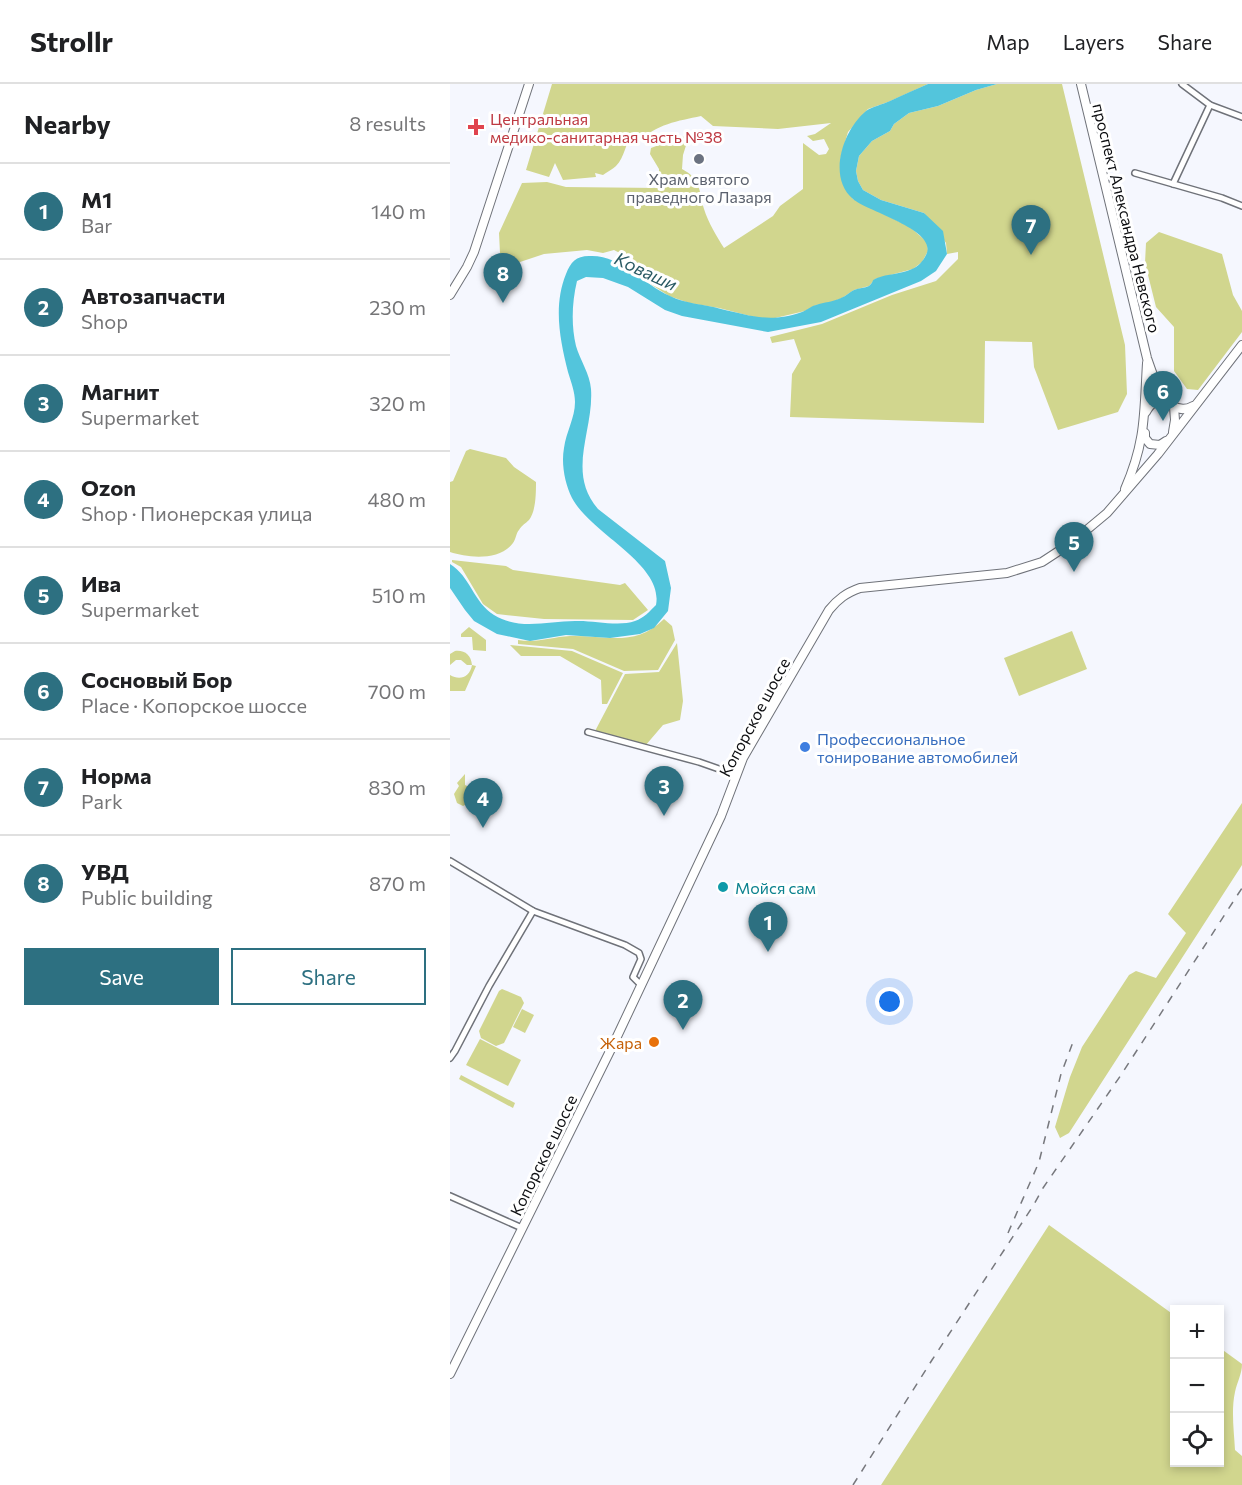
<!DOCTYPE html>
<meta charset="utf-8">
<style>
:root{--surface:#fff;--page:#f6f6f6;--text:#202124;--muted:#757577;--line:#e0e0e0;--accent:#2d7081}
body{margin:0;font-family:Commissioner,sans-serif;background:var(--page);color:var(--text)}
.controls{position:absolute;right:18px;bottom:18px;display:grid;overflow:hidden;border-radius:0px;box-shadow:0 3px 9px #0003}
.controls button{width:54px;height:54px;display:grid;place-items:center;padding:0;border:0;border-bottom:2px solid var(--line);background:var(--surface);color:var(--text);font:30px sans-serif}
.you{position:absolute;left:440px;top:918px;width:21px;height:21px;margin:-15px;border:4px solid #fff;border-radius:50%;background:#1a73e8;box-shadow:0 0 0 9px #1a73e833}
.badge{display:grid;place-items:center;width:39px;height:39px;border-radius:50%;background:var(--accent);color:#fff;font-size:20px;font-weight:700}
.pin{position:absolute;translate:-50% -50px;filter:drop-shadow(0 2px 3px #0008)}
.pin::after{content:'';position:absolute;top:32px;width:21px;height:18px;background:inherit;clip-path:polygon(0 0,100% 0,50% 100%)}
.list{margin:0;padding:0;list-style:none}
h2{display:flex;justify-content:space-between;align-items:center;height:78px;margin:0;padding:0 24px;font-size:26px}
h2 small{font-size:20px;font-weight:400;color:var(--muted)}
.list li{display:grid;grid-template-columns:39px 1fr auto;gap:18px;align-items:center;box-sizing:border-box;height:96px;padding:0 24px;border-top:2px solid var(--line)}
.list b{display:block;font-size:22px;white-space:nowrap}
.list p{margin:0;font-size:20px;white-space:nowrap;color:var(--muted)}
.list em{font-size:20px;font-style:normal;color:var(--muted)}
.actions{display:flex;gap:12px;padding:18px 24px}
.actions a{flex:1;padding:14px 0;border:2px solid var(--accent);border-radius:0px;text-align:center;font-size:21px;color:var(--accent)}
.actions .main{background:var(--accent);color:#fff}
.icon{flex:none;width:33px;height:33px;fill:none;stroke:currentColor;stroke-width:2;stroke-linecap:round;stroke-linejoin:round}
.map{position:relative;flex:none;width:792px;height:1401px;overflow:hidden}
header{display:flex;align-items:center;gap:36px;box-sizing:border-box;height:84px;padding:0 30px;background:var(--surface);border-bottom:2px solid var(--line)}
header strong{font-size:28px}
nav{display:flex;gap:33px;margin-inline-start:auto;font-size:21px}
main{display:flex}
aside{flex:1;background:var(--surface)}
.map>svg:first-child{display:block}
.green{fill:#d1d68e}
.water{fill:#53c5dc}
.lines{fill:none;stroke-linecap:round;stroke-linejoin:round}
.street-casing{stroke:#6f7279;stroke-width:8}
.secondary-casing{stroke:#6f7279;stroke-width:10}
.street{stroke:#fff;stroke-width:5}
.secondary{stroke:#fff;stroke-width:8}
.rail{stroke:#77787d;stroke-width:1.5;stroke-dasharray:8 8;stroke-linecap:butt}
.health-dot{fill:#e0444e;stroke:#fff;stroke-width:2}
.worship-dot{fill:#6b7280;stroke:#fff;stroke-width:2}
.shop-dot{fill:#3f7fe0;stroke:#fff;stroke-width:2}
.culture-dot{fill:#0f9aa8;stroke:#fff;stroke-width:2}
.food-dot{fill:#e8710a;stroke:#fff;stroke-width:2}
.labels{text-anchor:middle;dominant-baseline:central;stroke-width:6;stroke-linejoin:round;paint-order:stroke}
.health-label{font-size:16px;fill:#be3a42;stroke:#fff;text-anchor:start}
.worship-label{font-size:16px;fill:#5b616d;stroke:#fff}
.street-label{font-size:16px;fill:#0d0e11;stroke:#fff}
.shop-label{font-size:16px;fill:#366cbe;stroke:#fff;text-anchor:start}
.culture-label{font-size:16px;fill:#0d838f;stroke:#fff;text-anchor:start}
.food-label{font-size:16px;fill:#c56008;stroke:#fff;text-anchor:end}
.water-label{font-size:18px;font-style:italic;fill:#2a5a64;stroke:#fff}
</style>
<header>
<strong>Strollr</strong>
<nav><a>Map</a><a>Layers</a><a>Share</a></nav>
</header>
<main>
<aside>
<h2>Nearby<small>8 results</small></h2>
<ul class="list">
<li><span class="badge">1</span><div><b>М1</b><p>Bar</p></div><em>140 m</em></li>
<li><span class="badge">2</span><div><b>Автозапчасти</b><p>Shop</p></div><em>230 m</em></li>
<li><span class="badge">3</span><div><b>Магнит</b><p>Supermarket</p></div><em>320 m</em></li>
<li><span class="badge">4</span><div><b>Ozon</b><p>Shop · Пионерская улица</p></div><em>480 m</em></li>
<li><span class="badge">5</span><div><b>Ива</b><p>Supermarket</p></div><em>510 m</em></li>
<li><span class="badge">6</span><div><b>Сосновый Бор</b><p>Place · Копорское шоссе</p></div><em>700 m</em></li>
<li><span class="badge">7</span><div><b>Норма</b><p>Park</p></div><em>830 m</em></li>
<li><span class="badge">8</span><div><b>УВД</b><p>Public building</p></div><em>870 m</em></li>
</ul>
<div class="actions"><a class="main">Save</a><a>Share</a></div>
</aside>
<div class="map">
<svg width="792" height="1401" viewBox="0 0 792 1401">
<rect width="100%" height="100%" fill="#f5f7fe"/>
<!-- green -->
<g class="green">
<path d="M102,0h376l-40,18 -20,7 -20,23 -7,24 -1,15 4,14 9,14 57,28 17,15 1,9 -6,11 -9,7 -38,10 -6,7 -15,4 -12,8 -15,6 -11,1 -11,6 -34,8 -13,-1 -39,-10 -30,-5 -20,-7 -45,-29 9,-7 -19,-10 -11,3 -16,-3 -43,4 -27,9 -17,-10 -1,-20 23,-50 25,-1 19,5 93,1v-19l-9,-15 1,-6 29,-11 9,-1 -6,19 -1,14c19,10 17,22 22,40 4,13 13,28 20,39l49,-32 7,-10 23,-17v-46l16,12 7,-1 3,-5 -5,-10 -11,2 -6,-5 8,-2 16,-11 -53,6 -65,-3 -12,-10c-23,5 -45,8 -62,26l-6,-9c-8,10 -8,24 -17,33 -3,3 -9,6 -13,9l-8,-2 1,4 -33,3 -8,-17 -6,14 -23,-7z"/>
<path d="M547,0h65l63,261 2,49 -9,18 -60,18 -24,-63 -2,-25 -47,-1 -1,82 -194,-6 2,-43 9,-15 -7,-20 -22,4 -2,-6 52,-13 70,-29 44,-14 22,-22v-7l-11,2 -1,-11 -22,-30 -43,-13 -18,-10 -5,-9 -2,-10 3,-15 13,-15 18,-10 4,-7 15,-11 29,-7 38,-16z"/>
<path d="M709,148l63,22 11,41 9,16v21l-44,58 -11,-1 -13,-18v-44l-18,-20 -11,-44 1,-20z"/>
<path d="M20,365l36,9 8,9 22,15c0,11 0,29 -7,38 -3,3 -7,5 -10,10 -3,3 -3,9 -6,13 -13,18 -45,15 -63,9v-70l3,-1 13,-30z"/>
<path d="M2,476l54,6 7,4 107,15 5,-2 23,27 -15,10 -89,-1 -47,-5 -14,-10 -22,-37 -9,-5z"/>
<path d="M214,535l8,7 3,14 -17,30 -34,1 -51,-22 -55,-5v-4c20,3 33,-3 52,-4 35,-1 65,12 94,-17z"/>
<path d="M19,543l17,13v11l-13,-1 -1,-13h-11v-3z"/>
<path d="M622,547l15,38 -68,27 -15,-38z"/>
<path d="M227,559l6,58 -3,19 -17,5 -18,21 -51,-13 31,-59 34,-2z"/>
<path d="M60,561l62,6 51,22 -16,31h-5l-1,-24 -41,-24h-39z"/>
<path d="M5,567c10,-1 16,4 17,14l4,1 -11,25h-15v-16c10,6 20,2 22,-10h-5l-6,-5h-5l-6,5v-11z"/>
<path d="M15,690v11c8,3 11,9 7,16l-9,5 -6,-3 -3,-9 5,-8 -2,-3z"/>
<path d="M792,719v62l-173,268 -9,5 -5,-11 15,-50 12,-30 47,-72 7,-4 20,7 30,-45 -18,-19z"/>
<path d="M52,905l19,8 3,6 -20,40 -8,3 -15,-8 -2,-7 20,-40z"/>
<path d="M72,925l12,6 -9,18 -12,-6z"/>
<path d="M30,955l41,21 -13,26 -42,-21z"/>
<path d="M11,991l54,28 -2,5 -54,-29z"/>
<path d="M599,1141l125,90v147h46v-114l22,16c0,10 -5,18 -7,28 -4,18 -1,39 0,58l7,6v29h-361z"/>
</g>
<!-- water -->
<path class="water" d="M478,0h69l-21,6 -38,16 -29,7 -15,11 -4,7 -18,10 -13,15 -3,15 2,10 5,9 18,10 43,13 19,18 4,23 -11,17 -15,10 -100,41 -53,10 -86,-16 -17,-6 -37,-23 -25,-9 -17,-1 -9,4c-5,21 -6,44 -1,65 4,14 14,28 15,43 3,42 -25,83 7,120l67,52 6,27 -3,23 -14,17 -14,6 -30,4 -44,-3 -36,6 -33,-7 -23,-13 -9,-11 -15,-22v-24c20,12 24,39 44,51 26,16 54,6 81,6 18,-1 43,6 60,0 9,-3 15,-10 21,-16 8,-41 -65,-71 -84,-107 -7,-14 -11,-34 -8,-50 2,-16 11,-30 11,-46 0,-10 -4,-20 -7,-30 -8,-32 -15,-66 -2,-98 5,-13 11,-19 26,-18 30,0 52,29 78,40 16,8 34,8 51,13 31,7 49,14 81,3 5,-2 9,-6 14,-7 8,-3 17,-3 25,-7 5,-2 9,-6 13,-8 5,-2 11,-2 15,-4 6,-5 1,-5 8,-8 10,-4 24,-4 35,-9 6,-2 11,-8 14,-14 13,-25 -58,-43 -73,-56 -26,-22 -10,-69 13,-88 7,-5 16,-6 24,-10 12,-6 25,-11 38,-17z"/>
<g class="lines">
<!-- street casing -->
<g class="street-casing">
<g id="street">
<path d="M732,0l28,21 32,12"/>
<path d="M685,89l87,25 20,8"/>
<path d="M723,100l37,-79"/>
<path d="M138,648l111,30 37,13"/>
<path d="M0,777l83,50 92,34 14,8 2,6 -8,18 8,8"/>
<path d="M0,974l5,-7 34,-65 44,-75"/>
<path d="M0,1112l72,32"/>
</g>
</g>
<!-- secondary casing -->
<g class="secondary-casing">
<g id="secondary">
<path d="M631,0l66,274c6,18 20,63 46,48"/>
<path d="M0,211l17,-28 7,-15 55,-168"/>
<path d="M696,328c5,-10 11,-12 22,-11"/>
<path d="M723,348l2,-12 -1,-13"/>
<path d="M695,349v5l5,6 10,1 6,-4"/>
<path d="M675,405c21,-48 19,-76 22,-126"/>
<path d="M0,1290l163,-329 108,-229 22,-58 86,-148c9,-11 17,-17 31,-22l147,-15 35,-11 29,-19 36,-30 51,-59 84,-109"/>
</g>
</g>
<!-- street -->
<use href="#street" class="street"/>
<!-- secondary -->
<use href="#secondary" class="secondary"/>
<!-- rail -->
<g class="rail">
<path d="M558,1149l31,-71 22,-88 12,-32"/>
<path d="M403,1401l79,-125 101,-154 10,-18 78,-113 121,-187"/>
</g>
</g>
<!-- markers -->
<path class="health-dot" d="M23 34h6v6h6v6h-6v6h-6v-6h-6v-6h6z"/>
<circle class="worship-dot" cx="249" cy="75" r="6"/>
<circle class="shop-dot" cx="355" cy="663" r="6"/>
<circle class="culture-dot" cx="273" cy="803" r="6"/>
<circle class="food-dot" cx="204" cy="958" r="6"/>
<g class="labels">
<!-- health labels -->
<g class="health-label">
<text x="40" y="34">Центральная<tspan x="40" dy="18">медико-санитарная часть №38</tspan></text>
</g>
<!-- worship labels -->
<g class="worship-label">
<text x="249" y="94">Храм святого<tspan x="249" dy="18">праведного Лазаря</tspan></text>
</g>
<!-- street labels -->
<g class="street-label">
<text transform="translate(677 134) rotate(76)">проспект Александра Невского</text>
<text transform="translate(304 633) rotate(-62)">Копорское шоссе</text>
<text transform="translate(93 1071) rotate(-64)">Копорское шоссе</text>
</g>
<!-- shop labels -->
<g class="shop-label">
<text x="367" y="654">Профессиональное<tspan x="367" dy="18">тонирование автомобилей</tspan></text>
</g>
<!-- culture labels -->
<g class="culture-label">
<text x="285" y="803">Мойся сам</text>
</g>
<!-- food labels -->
<g class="food-label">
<text x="192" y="958">Жара</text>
</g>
<!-- water labels -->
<g class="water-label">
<text transform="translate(196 187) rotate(25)">Коваши</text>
</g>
</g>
</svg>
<div class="controls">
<button>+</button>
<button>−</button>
<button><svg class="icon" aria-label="locate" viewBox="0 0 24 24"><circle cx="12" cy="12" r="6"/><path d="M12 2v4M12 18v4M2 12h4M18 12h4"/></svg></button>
</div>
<div class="you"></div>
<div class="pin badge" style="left:318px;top:868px">1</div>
<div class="pin badge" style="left:233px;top:946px">2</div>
<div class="pin badge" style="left:214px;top:732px">3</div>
<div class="pin badge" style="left:33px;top:744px">4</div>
<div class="pin badge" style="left:624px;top:488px">5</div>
<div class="pin badge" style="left:713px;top:337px">6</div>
<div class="pin badge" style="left:581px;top:171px">7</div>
<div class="pin badge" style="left:53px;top:219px">8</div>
</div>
</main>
